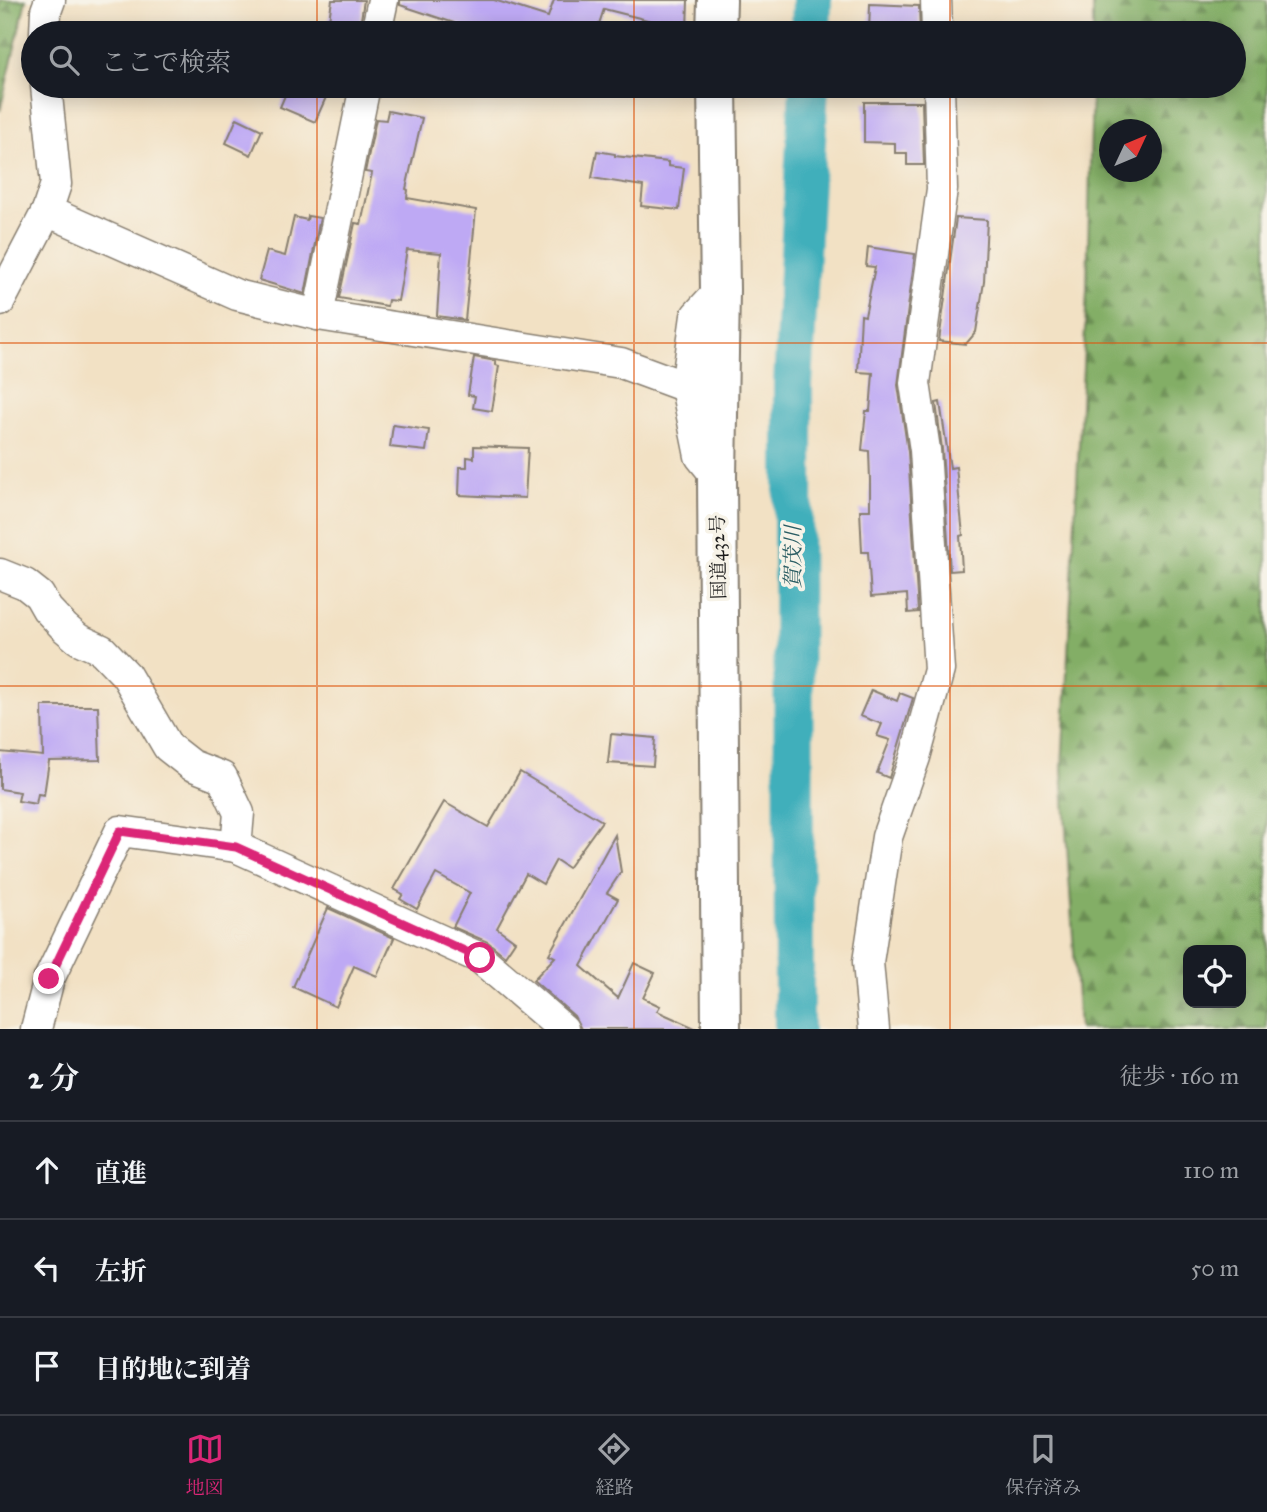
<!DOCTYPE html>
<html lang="ja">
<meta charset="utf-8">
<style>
:root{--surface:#171b24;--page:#20242c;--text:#f1f3f6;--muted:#9ea1a6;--line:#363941;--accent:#db2777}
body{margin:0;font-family:"IM FELL Great Primer","Noto Serif JP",serif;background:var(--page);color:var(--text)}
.controls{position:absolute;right:21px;bottom:21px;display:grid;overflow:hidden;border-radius:14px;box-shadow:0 4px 18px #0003}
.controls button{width:63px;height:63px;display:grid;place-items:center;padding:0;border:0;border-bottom:2px solid var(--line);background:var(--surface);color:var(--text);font:35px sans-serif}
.compass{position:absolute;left:1099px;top:119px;width:63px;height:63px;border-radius:50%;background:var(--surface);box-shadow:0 4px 18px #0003;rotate:46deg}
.stop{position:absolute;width:21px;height:21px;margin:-16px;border:5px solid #db2777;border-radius:50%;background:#fff}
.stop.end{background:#db2777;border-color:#fff;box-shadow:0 2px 7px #0008}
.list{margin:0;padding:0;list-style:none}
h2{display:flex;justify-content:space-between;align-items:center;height:91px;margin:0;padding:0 28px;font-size:30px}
h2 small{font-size:23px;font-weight:400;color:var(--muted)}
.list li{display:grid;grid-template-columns:46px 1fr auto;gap:21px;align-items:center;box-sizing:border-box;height:98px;padding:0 28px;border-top:2px solid var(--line)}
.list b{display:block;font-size:26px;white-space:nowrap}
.list em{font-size:23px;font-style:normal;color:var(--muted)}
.icon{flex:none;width:38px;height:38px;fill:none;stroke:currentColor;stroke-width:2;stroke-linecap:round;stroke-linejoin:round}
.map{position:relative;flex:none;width:1267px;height:1029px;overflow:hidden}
.search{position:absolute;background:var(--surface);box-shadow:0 4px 18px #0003;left:21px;right:21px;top:21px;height:77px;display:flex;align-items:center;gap:18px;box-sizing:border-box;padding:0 24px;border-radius:38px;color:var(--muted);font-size:26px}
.sheet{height:385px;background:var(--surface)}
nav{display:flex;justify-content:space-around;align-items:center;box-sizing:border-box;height:98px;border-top:2px solid var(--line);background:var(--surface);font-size:19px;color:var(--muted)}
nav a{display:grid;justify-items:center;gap:4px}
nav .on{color:var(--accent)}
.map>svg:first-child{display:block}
.forest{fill:url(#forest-firs);stroke:#506541;stroke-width:2;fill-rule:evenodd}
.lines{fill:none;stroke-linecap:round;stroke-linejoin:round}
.river{stroke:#40afbb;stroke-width:40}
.building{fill:#bea9f4}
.minor-casing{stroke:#877e70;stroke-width:33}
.highway-casing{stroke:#877e70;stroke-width:42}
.minor{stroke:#fff;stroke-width:30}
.highway{stroke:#fff;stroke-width:38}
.route{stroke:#db2777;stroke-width:9}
.grid{fill:none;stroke:#de560d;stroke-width:2;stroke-opacity:0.55}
.labels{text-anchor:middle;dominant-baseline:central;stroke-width:7;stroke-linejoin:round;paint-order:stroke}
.street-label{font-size:19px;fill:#1c1c1c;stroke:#f7f3e8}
.water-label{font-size:21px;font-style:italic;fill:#2c5e64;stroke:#f7f3e8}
</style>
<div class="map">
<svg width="1267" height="1029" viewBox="0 0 1267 1029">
<defs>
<pattern id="forest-firs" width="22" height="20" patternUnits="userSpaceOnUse" patternTransform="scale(1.75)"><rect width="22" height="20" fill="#83ae66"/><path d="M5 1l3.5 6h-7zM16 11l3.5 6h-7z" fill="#6a8d53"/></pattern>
</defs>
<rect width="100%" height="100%" fill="#f7f3e8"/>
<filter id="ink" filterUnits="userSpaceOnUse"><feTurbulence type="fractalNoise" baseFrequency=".0143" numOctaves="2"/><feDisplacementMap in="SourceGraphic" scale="14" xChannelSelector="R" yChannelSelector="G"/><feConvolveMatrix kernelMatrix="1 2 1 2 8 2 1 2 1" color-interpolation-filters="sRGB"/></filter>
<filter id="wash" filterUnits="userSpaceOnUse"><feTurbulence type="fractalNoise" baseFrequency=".00686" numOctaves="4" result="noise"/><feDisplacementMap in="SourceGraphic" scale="28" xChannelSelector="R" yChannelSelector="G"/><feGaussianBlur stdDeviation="1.57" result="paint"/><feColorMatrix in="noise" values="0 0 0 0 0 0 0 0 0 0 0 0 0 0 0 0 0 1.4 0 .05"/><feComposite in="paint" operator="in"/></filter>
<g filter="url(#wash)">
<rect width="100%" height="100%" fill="#f2e1c4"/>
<!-- forest -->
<g class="forest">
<path d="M0,0h26l-26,111z"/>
<path d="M1093,0h174v1029h-188l-17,-260 25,-479 5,-204h142v-53h-141zM1110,130h42v42h-42zM1188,950h53v53h-53z"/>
</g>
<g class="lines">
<!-- river -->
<g class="river">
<path d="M811,33l1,-33"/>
<path d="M794,1029l-1,-644 16,-299"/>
</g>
</g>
<g id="blocks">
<!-- building -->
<g class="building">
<path d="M332,0h32l-5,33h-32z"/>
<path d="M400,0h94l54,17 6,-17h134l-1,30 -83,-21 -8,24h-112l-84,-28z"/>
<path d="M870,4l49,2 1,27h-51z"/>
<path d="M289,86h42l-16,36 -35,-15z"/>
<path d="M864,102h58l2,63h-17v-12h-12v-10l-31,-1z"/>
<path d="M388,111l34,7 -16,71 2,1 -1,8 69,12 -11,110 -28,-4 4,-63 -34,-3 -9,51 -10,-1 -1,6 -48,-8 16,-75 6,1 11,-51 -7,-1 11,-53 10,1z"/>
<path d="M237,118l25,12 -11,25 -25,-12z"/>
<path d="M597,151l18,3v2l53,6v4l16,2 -5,42 -38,-4 2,-20 -51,-8z"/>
<path d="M308,216l12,2 -15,76 -46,-14 8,-29 18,5 9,-39 13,3z"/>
<path d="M956,218l31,2 -3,62 -8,50 -10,12 -27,-3z"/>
<path d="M868,247l47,7 -17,131 10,67 10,160 -10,1 -1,-19 -36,3 -3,-45h-6l-2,-42h10v-30l-1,-29 -7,-1 4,-39h4l3,-38 -15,-1 3,-57 4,1 10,-49 -9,-1z"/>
<path d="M474,357l22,4v4l3,1 -7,45 -19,-3 2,-12 -7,-1z"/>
<path d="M940,402l10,66 6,-1 7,68 -3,1 2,34 -12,1 -8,-122 -6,-46z"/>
<path d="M393,425l36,5 -3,21 -36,-4z"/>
<path d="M474,446l54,2 -3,50 -66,-3 1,-28h7v-10l7,1z"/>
<path d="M871,690l26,11 3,-8 13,5 -24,80 -12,-5 13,-33 -13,-4 5,-12 -22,-8z"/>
<path d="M42,706h56l2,54 -51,1 -5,34 -6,-1 -2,10 -18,-3 2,-9 -20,-3v-37l43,4z"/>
<path d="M611,734l44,4 -2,28 -45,-3z"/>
<path d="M520,772l82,49 -34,47 -12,-8 -13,24 -17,-10 -29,54 18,13 -10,15 -17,-14 -35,-15 17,-34 -34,-19 -19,35 -17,-10 3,-5 -9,-5 50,-87 44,25z"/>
<path d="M615,835l6,37 -14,21 11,6 -37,67 37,32 16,-35 21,10 -12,25 17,8 -3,5 40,18h-116l-7,-13 -41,-36 22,-23 -6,-3z"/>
<path d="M328,908l66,30 -17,38 -23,-10 -18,41 -43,-20z"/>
</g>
</g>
</g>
<g filter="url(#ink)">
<use href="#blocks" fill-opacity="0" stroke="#877e70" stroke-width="2"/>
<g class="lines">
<!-- minor casing -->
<g class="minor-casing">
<g id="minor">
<path d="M936,0l1,33"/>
<path d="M45,33l1,-22 4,-11"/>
<path d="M376,33l7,-33"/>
<path d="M46,86l10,98 -9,27 190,84 81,20 303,48 65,24"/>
<path d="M0,301l47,-90"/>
<path d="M318,315l47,-229"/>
<path d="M717,477l-17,-21 -14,-69 10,-71 24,-26"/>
<path d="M0,574l25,10 14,11 8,14 18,19 13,11 24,11 24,25 42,72 23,18 31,12 17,36 -3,34 244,111 83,71"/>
<path d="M36,1029l13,-50 71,-148 116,16"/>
<path d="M874,1029l-6,-67 19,-125 28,-80 24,-87 -14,-220 -10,-67 27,-194 -3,-103"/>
</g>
</g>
<!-- highway casing -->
<g class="highway-casing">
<g id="highway">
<path d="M716,33l1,-33"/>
<path d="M717,86l3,204 -3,187 4,552"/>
</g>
</g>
<!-- minor -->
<use href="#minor" class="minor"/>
<!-- highway -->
<use href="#highway" class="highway"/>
</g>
</g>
<g class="lines" filter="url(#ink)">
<!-- route -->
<path class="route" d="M49,979l71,-148 116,16 244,111"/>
</g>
<!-- grid -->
<path class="grid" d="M317,0v33M634,0v33M950,0v33M317,86v943M634,86v943M950,86v943M0,343h1267M0,686h1267"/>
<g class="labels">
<!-- street labels -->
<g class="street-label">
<text transform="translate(718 557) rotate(-91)">国道432号</text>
</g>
<!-- water labels -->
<g class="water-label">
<text transform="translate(793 557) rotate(-90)">賀茂川</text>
</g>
</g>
</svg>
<div class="controls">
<button><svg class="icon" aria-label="locate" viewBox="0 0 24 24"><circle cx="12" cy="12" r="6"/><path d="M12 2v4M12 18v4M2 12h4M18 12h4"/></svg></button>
</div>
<svg class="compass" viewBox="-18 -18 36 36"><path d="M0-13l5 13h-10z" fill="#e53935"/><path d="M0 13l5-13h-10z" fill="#9ea1a6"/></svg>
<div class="stop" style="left:480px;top:958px"></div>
<div class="stop end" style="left:49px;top:979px"></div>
<div class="search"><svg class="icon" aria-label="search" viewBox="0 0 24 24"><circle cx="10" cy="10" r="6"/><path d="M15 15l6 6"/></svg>ここで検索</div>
</div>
<section class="sheet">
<h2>2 分<small>徒歩 · 160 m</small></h2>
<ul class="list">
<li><svg class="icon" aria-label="ahead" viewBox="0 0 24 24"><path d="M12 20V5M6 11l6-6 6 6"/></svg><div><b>直進</b></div><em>110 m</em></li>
<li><svg class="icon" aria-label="left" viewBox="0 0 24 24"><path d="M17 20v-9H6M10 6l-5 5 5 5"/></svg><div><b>左折</b></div><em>50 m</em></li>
<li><svg class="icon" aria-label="arrive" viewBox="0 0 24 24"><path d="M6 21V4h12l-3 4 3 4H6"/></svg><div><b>目的地に到着</b></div></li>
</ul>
</section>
<nav>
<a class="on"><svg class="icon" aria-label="map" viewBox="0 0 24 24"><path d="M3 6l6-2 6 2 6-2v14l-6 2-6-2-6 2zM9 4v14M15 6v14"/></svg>地図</a>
<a><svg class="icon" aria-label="directions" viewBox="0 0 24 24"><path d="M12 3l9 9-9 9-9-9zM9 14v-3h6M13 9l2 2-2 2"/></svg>経路</a>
<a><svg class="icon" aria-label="saved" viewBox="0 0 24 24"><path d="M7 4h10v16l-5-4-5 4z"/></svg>保存済み</a>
</nav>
